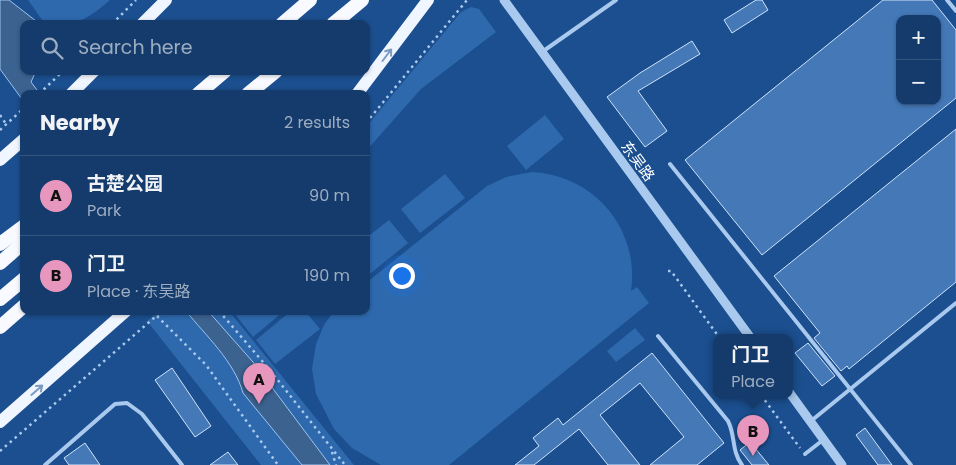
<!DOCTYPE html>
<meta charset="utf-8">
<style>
:root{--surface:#143b6b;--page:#214673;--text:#f1f3f6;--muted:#9dadc1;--line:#33557e;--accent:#e797bd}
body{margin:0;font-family:Poppins,"Noto Sans SC",sans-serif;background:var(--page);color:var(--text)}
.controls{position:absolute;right:15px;top:15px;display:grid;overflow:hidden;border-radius:10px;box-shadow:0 1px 4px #0004}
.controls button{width:45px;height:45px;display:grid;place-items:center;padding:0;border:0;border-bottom:1px solid var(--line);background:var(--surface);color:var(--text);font:25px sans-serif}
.you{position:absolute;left:401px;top:275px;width:18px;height:18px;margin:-12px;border:4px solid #fff;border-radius:50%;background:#1a73e8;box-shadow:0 0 0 8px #1a73e833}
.badge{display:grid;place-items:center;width:32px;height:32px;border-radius:50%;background:var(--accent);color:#111;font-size:16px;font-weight:700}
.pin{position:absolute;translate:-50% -41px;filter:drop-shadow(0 1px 2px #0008)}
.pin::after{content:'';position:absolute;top:26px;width:18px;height:15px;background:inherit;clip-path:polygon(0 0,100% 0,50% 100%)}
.popup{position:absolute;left:713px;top:334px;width:80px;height:65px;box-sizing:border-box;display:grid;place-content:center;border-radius:10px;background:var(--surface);filter:drop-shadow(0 1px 4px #0005);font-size:16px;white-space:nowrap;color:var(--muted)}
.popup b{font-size:19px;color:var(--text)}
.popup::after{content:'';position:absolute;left:50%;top:100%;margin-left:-10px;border:10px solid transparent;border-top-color:var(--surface)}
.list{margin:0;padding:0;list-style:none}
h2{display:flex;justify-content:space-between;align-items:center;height:65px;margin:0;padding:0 20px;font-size:21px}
h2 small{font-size:16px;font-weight:400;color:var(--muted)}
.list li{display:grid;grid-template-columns:32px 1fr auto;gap:15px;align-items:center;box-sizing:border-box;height:80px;padding:0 20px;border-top:1px solid var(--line)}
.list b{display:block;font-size:19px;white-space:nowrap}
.list p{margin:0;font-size:16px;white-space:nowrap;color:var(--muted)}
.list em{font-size:16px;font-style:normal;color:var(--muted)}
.icon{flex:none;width:28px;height:28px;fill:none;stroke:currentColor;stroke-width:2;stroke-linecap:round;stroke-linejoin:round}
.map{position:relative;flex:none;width:956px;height:465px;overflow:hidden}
.search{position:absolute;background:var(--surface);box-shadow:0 1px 4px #0004;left:20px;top:20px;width:350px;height:55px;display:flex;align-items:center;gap:12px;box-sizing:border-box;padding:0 18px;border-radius:10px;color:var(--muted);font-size:19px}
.panel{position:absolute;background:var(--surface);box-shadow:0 1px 4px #0004;left:20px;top:90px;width:350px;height:225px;border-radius:10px}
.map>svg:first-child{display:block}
.green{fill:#2e69ad}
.water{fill:#3c6290;stroke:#9cc4f0}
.building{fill:#4478b7;stroke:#cfe3fa;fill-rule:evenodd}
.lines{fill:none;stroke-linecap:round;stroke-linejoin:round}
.path{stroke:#a9c9ee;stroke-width:2.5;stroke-dasharray:2.5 4;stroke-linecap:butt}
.service{stroke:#a9c9ee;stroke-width:4}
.tertiary{stroke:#a9c9ee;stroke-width:9}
.primary{stroke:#f0f6ff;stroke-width:12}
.trunk{stroke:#f8faff;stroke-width:14}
.oneway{stroke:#7b9ac1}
.labels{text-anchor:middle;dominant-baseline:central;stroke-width:4;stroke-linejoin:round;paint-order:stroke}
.street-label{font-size:15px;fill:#fff;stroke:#1b4f8f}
</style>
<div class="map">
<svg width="956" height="465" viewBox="0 0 956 465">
<rect width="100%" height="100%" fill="#1b4f8f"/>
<!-- green -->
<g class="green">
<path d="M28,0h82c-26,22 -31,24 -65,24z"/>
<path d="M471,7l8,2 17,23 -75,57 -55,62v-24l95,-115z"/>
<path d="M545,115l19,24 -38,31 -19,-24z"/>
<path d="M532,172c62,3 108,57 99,119l6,-4 12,16 -200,162h-68l-29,-17 -18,-19 -18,-35 -4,-25 4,-25 8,-19 10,-14h32v-28l121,-97 19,-9z"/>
<path d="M445,174l20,24 -45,35 -19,-24z"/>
<path d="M389,220l19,23 -42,34v-39z"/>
<path d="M159,311h70l125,154h-93l-114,-144z"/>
<path d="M236,311h48l-31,26 -19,-24z"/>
<path d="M291,311h14l15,18 -45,35 -19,-24z"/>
<path d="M635,328l10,12 -29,22 -9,-11z"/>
</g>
<!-- water -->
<g class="water">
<path d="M0,0h9l27,21v3h-12v47h12l-5,11 9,12h-16v8l-24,-33z"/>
<path d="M186,311h22l45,51 77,103h-28l-59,-72c-9,-32 -37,-57 -57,-82z"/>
</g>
<!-- building -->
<g class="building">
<path d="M756,0h6l6,10 -36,23 -8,-13z"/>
<path d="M883,0h49l24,30v68l-194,157 -77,-95zM900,19h37v82h-37z"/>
<path d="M692,41l8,13 -62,37 29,40 -22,16 -38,-50 33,-24z"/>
<path d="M956,129v153l-107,87 -2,-3 -6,5 -27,-33 6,-5 -46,-57z"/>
<path d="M808,343l27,33 -13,10 -27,-33z"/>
<path d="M652,353l72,90 -27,22h-47l34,-28 -44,-54 -40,32 40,50h-32l-29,-36 -45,36h-19l24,-19 -6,-8 25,-20 5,7z"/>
<path d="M172,368l39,58 -16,11 -40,-57z"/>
<path d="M865,428l27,37h-14l-22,-30z"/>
<path d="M750,442l19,23h-17l-12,-15z"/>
<path d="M85,443l15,22h-31l-5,-7z"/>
<path d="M228,452l10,13h-28z"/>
</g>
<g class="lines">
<!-- path -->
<g class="path">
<path d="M112,24l24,-24"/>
<path d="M39,94l24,-23"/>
<path d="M0,115l6,9"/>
<path d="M366,123l101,-123"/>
<path d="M0,130l24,-22"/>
<path d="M668,271h3l48,66"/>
<path d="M219,311l50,58 76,96"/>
<path d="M157,316l49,49 72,100"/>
<path d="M761,395l39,53"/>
<path d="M0,451l162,-140"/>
<path d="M332,452l4,13"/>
</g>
<!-- service -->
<g class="service">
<path d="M947,0l9,11"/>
<path d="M542,52l74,-52"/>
<path d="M670,164l241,301"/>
<path d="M658,336l70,85c8,16 3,29 14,44"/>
<path d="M811,421l145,-118"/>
<path d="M805,454l18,-14"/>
<path d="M45,465l70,-61 12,-1 15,11 40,51"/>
</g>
<!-- tertiary -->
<g class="tertiary">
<path d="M504,0l246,337"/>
<path d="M789,392l53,73"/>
</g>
<!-- primary -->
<g class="primary">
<path d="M142,24l24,-24"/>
<path d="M71,94l23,-23"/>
<path d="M357,94l71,-94"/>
<path d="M0,160l24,-21"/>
<path d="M0,422l126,-111"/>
</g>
<!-- trunk -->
<g class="trunk">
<path d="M282,24l28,-24"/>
<path d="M333,24l29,-24"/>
<path d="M198,94l27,-23"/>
<path d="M248,94l28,-23"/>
<path d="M0,244l24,-18"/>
<path d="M0,263l24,-21"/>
<path d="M0,299l24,-20"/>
<path d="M0,327l24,-21"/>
</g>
</g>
<!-- one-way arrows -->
<defs><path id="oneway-shaft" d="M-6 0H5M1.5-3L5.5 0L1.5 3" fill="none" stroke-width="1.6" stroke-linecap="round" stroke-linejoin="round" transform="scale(1.25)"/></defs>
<g class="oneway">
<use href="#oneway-shaft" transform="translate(387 55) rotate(-53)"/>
<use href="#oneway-shaft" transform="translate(37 390) rotate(-41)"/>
</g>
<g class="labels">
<!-- street labels -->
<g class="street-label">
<text transform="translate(638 161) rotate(54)">东吴路</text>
</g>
</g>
</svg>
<div class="controls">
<button>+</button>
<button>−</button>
</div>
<div class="you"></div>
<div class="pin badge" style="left:259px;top:404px">A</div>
<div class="pin badge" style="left:753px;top:456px">B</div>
<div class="popup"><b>门卫</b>Place</div>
<div class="search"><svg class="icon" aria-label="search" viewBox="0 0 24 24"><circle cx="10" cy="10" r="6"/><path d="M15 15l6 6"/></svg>Search here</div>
<section class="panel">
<h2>Nearby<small>2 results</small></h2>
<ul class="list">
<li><span class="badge">A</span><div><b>古楚公园</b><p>Park</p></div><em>90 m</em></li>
<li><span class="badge">B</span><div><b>门卫</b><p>Place · 东吴路</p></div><em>190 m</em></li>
</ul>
</section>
</div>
